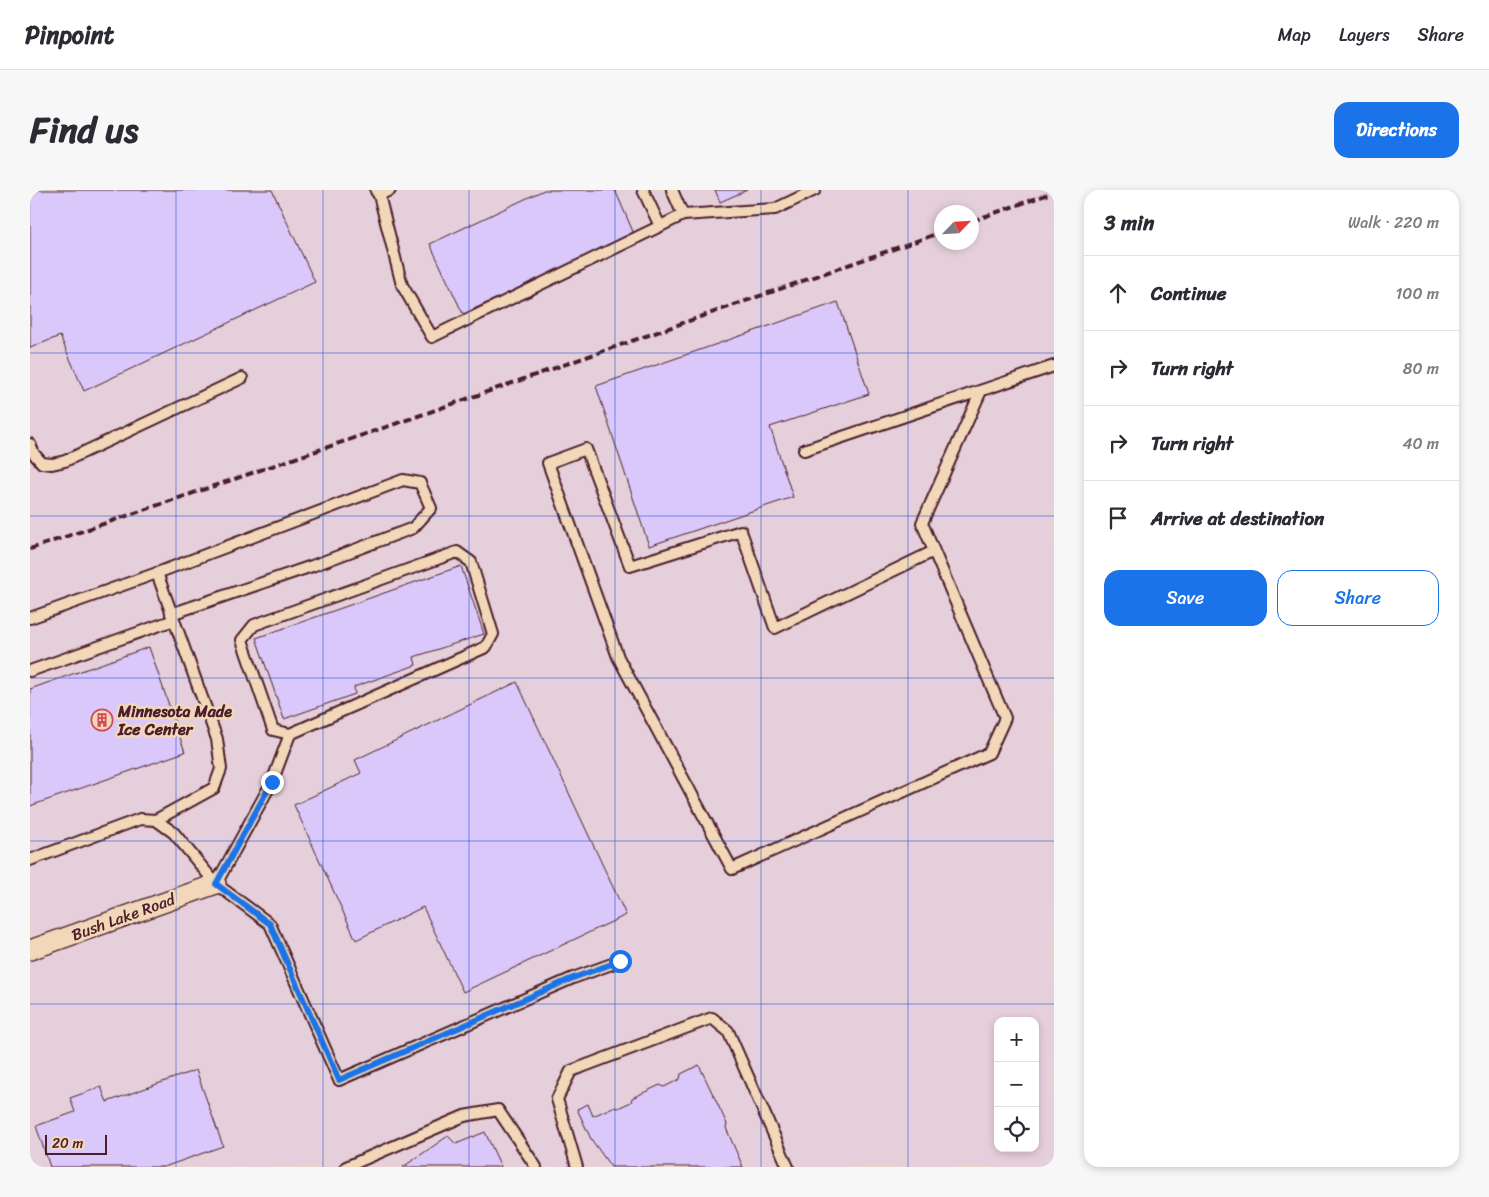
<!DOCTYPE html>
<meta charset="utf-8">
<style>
:root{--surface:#fff;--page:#f7f7f7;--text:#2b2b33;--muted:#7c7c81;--line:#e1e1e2;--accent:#1a73e8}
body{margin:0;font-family:Sriracha,sans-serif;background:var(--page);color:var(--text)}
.controls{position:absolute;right:15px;bottom:15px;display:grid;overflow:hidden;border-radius:10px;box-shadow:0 2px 8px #0003}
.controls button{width:45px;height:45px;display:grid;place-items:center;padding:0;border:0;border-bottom:1px solid var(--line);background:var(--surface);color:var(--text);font:25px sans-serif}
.compass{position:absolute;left:904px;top:15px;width:45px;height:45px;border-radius:50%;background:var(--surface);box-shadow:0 2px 8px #0003;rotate:65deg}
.scale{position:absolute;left:15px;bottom:12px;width:62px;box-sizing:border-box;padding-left:5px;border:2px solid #4a1f2b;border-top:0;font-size:14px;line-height:18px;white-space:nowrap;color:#4a1f2b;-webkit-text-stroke:4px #f2d7b9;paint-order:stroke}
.stop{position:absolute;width:15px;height:15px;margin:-11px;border:4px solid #1a73e8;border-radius:50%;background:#fff}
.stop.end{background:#1a73e8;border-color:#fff;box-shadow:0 1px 5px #0008}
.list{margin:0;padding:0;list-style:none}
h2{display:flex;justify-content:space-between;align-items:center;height:65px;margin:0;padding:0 20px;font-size:21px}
h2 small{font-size:16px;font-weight:400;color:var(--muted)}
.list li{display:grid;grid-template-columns:32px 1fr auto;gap:15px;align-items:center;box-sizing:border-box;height:75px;padding:0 20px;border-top:1px solid var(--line)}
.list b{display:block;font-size:19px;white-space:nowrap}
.list em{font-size:16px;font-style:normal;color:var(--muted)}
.actions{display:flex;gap:10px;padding:15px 20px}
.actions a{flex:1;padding:11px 0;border:1px solid var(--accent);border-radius:15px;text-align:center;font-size:18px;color:var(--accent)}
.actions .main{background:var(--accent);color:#fff}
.icon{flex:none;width:28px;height:28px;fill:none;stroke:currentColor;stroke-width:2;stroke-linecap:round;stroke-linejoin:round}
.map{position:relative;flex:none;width:1024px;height:977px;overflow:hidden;border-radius:15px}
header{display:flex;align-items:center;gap:30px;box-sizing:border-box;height:70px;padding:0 25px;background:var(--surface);border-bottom:1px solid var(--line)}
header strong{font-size:24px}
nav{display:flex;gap:28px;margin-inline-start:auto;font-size:18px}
.intro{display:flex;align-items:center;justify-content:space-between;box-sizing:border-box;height:120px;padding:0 30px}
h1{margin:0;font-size:35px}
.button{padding:12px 22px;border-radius:15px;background:var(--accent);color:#fff;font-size:18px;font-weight:700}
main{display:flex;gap:30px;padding:0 30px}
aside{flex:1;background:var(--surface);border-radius:15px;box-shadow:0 2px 8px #0003}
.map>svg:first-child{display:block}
.built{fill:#e5cfda;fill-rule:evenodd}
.building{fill:#d9c8f9;stroke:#4a1f2b}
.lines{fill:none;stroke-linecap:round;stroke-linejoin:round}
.service-casing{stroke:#4a1f2b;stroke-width:14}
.minor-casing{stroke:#4a1f2b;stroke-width:22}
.service{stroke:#f2d7b9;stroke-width:10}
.minor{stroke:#f2d7b9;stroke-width:19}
.rail{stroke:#4a1f2b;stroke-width:4;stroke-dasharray:8 4;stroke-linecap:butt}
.route{stroke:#1a73e8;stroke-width:6}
.grid{fill:none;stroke:#1d4ed8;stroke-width:1;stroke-opacity:0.55}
.labels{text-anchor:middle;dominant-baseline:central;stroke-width:5;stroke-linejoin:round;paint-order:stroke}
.poi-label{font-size:16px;font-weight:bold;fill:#4a1f2b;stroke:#f2d7b9;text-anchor:start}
.street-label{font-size:16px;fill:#4a1f2b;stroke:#f2d7b9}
</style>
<header>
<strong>Pinpoint</strong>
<nav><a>Map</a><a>Layers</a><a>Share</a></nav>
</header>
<div class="intro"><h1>Find us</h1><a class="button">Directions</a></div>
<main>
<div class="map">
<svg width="1024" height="977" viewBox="0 0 1024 977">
<rect width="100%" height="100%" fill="#ead2cc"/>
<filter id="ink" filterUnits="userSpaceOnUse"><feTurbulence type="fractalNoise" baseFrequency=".02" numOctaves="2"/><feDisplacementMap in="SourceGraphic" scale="10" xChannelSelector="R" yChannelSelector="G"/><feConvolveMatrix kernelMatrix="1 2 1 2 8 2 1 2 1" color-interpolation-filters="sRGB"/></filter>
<g filter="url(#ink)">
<!-- built -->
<path class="built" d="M0,0h1024v977h-1024zM912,22h30v30h-30zM968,831h37v127h-37z"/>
<!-- building -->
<g class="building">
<path d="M0,0h242l43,92 -231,109 -24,-55 -30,12z"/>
<path d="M514,0h71l19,44 -171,80 -33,-70z"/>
<path d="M685,0h32l-27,12z"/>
<path d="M808,112l31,92 -99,33 23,70 -144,49 -53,-160z"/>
<path d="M431,376l23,68 -70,23 2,8 -62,22 1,7 -71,25 -28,-81z"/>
<path d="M119,457l36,105 -155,54v-117z"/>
<path d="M487,492l109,233 -163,77 -40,-85 -67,33 -62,-135 67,-32 -6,-13z"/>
<path d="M669,875l28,59 -1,4 17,39h-132l-20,-28 -14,-30 11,-5 5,12 20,-9 5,1 13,-6 1,-4 28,-13 4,2 16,-8 1,-5z"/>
<path d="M166,880l27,76 -59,21h-114l-14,-41 39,-14 -5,-14 31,-11 6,15z"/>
<path d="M455,942l16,35h-98l45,-31 8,8z"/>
</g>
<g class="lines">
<!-- service casing -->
<g class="service-casing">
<g id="service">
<path d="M613,0l17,36"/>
<path d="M346,1l3,4 11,-5"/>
<path d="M349,5l23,90 30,52 251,-122 -11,-25"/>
<path d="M653,25l92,-6 40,-19"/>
<path d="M0,254l4,10 8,9 10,1 13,-3 177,-83"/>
<path d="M774,260l250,-84"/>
<path d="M904,361l-159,77 -34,-97 -111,35 -44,-117 -38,14 70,194 114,212 257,-116 16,-35 -83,-195 59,-132"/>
<path d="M0,428l127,-45 246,-93 17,3 11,25 -18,20 -101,38 -141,48"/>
<path d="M0,481l144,-51"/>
<path d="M126,630l58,-32 7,-19 -4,-30 -60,-166"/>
<path d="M0,670l110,-41 16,1 18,13 42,51 54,40 69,156 234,-102 47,-17"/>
<path d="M186,694l56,-102 18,-48 196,-87 7,-13 -22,-72 -14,-10 -203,73 -12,15 31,90 17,4"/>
<path d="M316,977l118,-51 34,-6 38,57"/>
<path d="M547,977l-20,-68 14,-28 141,-53 16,13 60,136"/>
</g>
</g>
<!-- minor casing -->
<g class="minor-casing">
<path id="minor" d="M0,760l186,-66"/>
</g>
<!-- service -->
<use href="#service" class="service"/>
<!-- minor -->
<use href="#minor" class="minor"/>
<!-- rail -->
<g class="rail">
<path d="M942,31l82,-29"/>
<path d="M0,359l394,-135 518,-182"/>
</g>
</g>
</g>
<g class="lines" filter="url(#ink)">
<!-- route -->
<path class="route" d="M242,592l-56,102 54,40 69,156 234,-102 47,-17"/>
</g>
<!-- grid -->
<path class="grid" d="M146,0v977M293,0v977M439,0v977M585,0v977M731,0v977M878,0v977M0,163h1024M0,326h1024M0,488h1024M0,651h1024M0,814h1024"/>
<!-- icons -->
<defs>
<g id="building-ring" transform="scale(1.125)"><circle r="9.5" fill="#f2d7b9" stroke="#d1495b" stroke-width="1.5"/><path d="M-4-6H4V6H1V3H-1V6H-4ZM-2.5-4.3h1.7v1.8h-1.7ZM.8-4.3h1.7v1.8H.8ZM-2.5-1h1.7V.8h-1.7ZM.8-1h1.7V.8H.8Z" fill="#d1495b"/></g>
</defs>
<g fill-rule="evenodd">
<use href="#building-ring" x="72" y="530"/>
</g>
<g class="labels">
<!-- poi labels -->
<g class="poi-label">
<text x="88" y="521">Minnesota Made<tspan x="88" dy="18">Ice Center</tspan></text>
</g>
<!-- street labels -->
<g class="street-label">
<text transform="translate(93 727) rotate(-20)">Bush Lake Road</text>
</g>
</g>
</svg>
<div class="controls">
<button>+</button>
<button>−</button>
<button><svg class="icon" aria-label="locate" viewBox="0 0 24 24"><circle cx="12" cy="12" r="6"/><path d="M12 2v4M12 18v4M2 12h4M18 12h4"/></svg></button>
</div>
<svg class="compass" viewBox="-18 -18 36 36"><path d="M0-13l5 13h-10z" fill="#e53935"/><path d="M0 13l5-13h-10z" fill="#7c7c81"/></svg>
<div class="scale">20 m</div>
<div class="stop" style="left:590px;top:771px"></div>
<div class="stop end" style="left:242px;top:592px"></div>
</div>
<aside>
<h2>3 min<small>Walk · 220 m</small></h2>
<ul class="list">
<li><svg class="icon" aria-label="ahead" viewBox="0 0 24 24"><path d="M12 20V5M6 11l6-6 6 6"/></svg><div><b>Continue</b></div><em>100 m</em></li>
<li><svg class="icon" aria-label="right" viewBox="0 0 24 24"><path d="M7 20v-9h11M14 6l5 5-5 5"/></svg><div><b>Turn right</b></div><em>80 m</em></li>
<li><svg class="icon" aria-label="right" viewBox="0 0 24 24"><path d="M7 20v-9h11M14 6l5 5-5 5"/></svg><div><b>Turn right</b></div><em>40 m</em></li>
<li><svg class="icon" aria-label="arrive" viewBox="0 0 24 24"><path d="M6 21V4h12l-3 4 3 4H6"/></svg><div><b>Arrive at destination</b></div></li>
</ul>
<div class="actions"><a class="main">Save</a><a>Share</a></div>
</aside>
</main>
